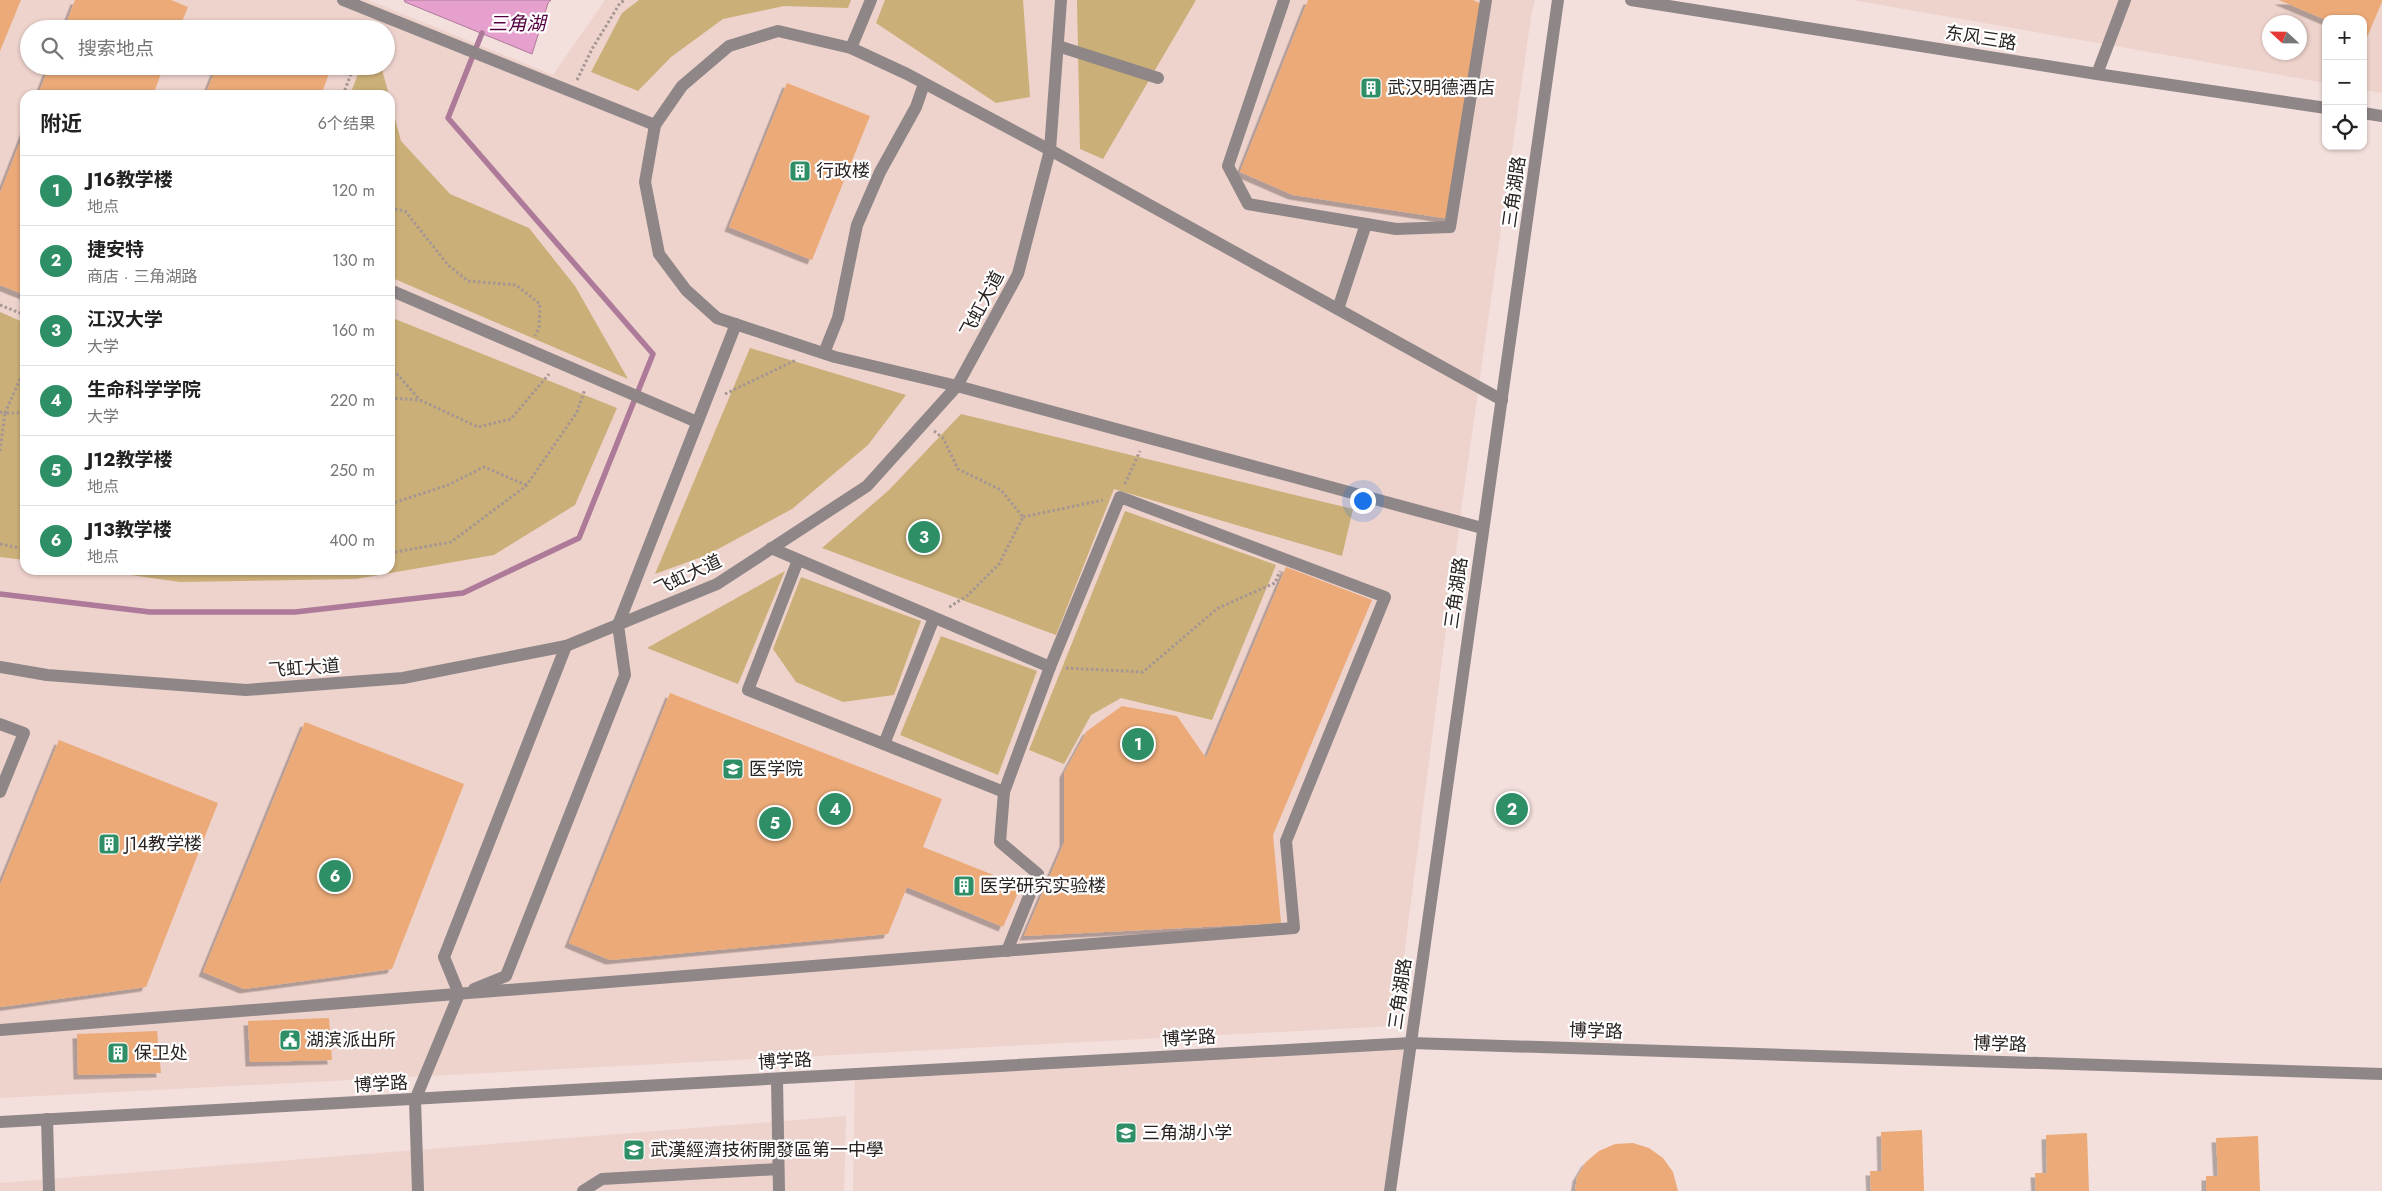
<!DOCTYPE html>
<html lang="zh">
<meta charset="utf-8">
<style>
:root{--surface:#fff;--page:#f6f6f6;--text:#222;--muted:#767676;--line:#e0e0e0;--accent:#2e8e66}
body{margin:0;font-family:Jost,"Noto Sans SC",sans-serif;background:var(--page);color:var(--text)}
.controls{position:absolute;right:15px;top:15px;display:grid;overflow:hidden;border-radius:10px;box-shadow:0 1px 4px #0004}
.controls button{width:45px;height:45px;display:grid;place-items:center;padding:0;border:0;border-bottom:1px solid var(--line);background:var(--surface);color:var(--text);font:25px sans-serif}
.compass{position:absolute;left:2262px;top:15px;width:45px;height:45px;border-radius:50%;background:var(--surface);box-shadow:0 1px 4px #0004;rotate:292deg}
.you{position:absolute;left:1362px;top:500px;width:18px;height:18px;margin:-12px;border:4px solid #fff;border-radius:50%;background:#1a73e8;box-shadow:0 0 0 8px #1a73e833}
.badge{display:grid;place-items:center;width:32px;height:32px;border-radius:50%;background:var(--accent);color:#fff;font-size:16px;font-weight:700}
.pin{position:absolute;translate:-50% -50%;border:2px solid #fff;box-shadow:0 1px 5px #0006}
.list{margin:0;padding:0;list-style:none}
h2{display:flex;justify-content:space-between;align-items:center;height:65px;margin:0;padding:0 20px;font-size:21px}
h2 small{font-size:16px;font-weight:400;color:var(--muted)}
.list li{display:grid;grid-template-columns:32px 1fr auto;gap:15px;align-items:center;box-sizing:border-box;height:70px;padding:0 20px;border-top:1px solid var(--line)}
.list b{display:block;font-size:19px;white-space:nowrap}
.list p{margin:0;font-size:16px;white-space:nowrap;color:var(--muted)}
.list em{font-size:16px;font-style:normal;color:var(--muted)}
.icon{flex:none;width:28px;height:28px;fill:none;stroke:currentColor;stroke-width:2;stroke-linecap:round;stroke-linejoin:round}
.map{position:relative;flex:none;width:2382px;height:1191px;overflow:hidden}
.search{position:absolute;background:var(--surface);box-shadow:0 1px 4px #0004;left:20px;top:20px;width:375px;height:55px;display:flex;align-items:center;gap:12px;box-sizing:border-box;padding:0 18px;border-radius:28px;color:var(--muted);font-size:19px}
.panel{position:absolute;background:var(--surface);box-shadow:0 1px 4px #0004;left:20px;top:90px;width:375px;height:485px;border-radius:15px}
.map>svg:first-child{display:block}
.built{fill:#eed2cc;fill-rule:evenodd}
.green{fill:#cbaf78}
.water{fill:#e6a0cd;stroke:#ad7a99}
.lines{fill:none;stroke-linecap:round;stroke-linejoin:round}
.stream{stroke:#ad7a99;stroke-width:5.5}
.building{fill:#ebaa78;filter:url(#shadow)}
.path{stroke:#a59693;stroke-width:3;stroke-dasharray:2.5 2.5;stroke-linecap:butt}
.minor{stroke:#8e8687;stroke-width:12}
.labels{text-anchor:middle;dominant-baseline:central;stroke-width:4.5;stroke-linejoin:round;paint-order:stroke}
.street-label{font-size:18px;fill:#292220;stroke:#fff}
.poi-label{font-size:18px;fill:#292220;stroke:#fff;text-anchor:start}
.water-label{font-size:19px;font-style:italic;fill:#550041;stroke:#fff}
</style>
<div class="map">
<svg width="2382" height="1191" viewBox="0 0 2382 1191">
<defs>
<filter id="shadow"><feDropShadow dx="-4.5" dy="4.5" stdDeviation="0" flood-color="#0004"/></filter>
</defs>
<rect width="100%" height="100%" fill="#f3dfdb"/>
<!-- built -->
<g class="built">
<path d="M0,0h368l185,75 52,-75h930l-3,10 -70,494 -67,522 -1395,72zM29,29h357v37h-357zM25,95h365v475h-365z"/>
<path d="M1853,0h529v93l-19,-3v-71h-37v64zM2270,22h30v30h-30z"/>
<path d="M1411,1043l-21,148h-537l2,-117z"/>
<path d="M846,1116l-2,75h-844v-8z"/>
</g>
<!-- green -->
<g class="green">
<path d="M639,0h212l-3,8 -64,-2 -61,13 -52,38 -33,34 -47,-19 31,-59z"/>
<path d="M885,0h138l7,97 -34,6 -120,-80z"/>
<path d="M1077,0h119l-93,159 -23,-10z"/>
<path d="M361,66h20l8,29h-39z"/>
<path d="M390,100l11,41 49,53 79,34 46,58 53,93 -238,-102z"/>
<path d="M0,312l25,11v237l-25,-3z"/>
<path d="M390,317l227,91 -42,97 -81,50 -138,24 -176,3 -85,-12h295z"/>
<path d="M750,348l156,47 -38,50 -76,64 -85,46 -52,19z"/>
<path d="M961,414l392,95 -11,47 -228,-67 -58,146 -234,-87 67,-58z"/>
<path d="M1125,511l151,54 -64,155 -91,-22 -30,17 -27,49 -35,-14z"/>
<path d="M785,571l-47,113 -91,-36z"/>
<path d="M801,577l120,44 -27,74 -51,7 -47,-20 -23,-33z"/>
<path d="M941,636l96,35 -39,104 -98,-40z"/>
</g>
<!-- water -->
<path class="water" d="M404,0h147l-3,3 -16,51 -127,-52z"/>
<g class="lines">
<!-- stream -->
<path class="stream" d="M0,594l150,18h145l168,-19 116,-55 74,-184 -205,-236 34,-85"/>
</g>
<!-- building -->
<g class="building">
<path d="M0,0h21l-21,51z"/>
<path d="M75,0h96l17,7 -9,22h-115z"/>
<path d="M1308,0h165l9,4 -32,215 -157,-24 -53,-23z"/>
<path d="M2279,0h103v2l-15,35 -4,-1v-17l-37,1z"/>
<path d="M234,22l16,7h-19z"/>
<path d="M49,66h115l-11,29h-115z"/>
<path d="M217,66h115l-11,29h-116z"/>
<path d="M787,83l83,33 -58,144 -83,-33z"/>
<path d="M25,129v166l-25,-10v-92z"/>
<path d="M1286,567l86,33 -99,235 8,88 -257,13 40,-93v-70l23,-42 35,-25 55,10 29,42z"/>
<path d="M670,693l272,106 -19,48 98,39 -18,41 -96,-40 -19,47 -278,26 -41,-17z"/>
<path d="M305,722l159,62 -72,185 -148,20 -41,-17z"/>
<path d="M59,740l159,63 -72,184 -146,20v-122z"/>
<path d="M329,1018l3,42 -82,2 -2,-41z"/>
<path d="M157,1031l4,42 -83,2 -1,-41z"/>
<path d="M1922,1130l2,61h-53l-1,-20h12l-1,-39z"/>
<path d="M2087,1133l2,58h-53l-1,-18h12l-1,-38z"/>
<path d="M2258,1136l2,55h-54v-15h12l-2,-38z"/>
<path d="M1633,1143l16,5 14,10 10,14 5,19h-103l2,-14 9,-15 13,-11 16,-7z"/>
</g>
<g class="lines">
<!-- path -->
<g class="path">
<path d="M577,80l15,-31 28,-46 5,-3"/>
<path d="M343,95l11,-29"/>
<path d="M390,208l15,3 43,54 20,16 48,4 24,19 -1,24 -4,8"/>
<path d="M0,305l25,10"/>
<path d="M390,366l29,33"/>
<path d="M725,394l71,-34"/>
<path d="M390,398l30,2 58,27 33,-8 38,-45"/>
<path d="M0,412l5,1 20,-45"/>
<path d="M934,431l9,7 15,31 43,21 22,27 -24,47 -31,31 -20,13"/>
<path d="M0,451l5,-38h20"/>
<path d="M1125,484l15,-33"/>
<path d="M390,504l58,-19 36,-18 42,18"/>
<path d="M1023,517l80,-17"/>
<path d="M0,544l25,5"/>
<path d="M390,553l61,-11 75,-56 51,-74 8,-23"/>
<path d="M1066,668l77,4 75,-64 57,-25 5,-12"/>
</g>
<!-- minor -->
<g class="minor">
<path d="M343,0l312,125"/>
<path d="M1284,0l-56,166 20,38 148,25 54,-2 36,-227"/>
<path d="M1631,0l466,74 229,34"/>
<path d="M1058,46l100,32"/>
<path d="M851,48l20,-48"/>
<path d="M2097,74l28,-74"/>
<path d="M2363,113l19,3"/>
<path d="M390,290l307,132"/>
<path d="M1338,309l28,-85"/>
<path d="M824,353l14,-35 19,-93 23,-53 36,-65 8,-23"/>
<path d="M1482,528l-525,-142 -122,-29 -118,-39 -31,-28 -27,-36 -14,-72 10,-57 27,-39 47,-40 49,-15 73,17 56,26 143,76 452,250"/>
<path d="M798,560l-50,130 256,102 46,-125"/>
<path d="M0,667l47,8 199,15 157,-12 163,-32 151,-62 150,-98 90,-100 61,-112 32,-124 11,-150"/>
<path d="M0,724l24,9 -24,59"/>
<path d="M884,744l50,-126"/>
<path d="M1004,792l-4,50 38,32 -31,77"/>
<path d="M474,989l32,-13 119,-301 -7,-50 118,-301"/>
<path d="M0,1030l1294,-102 -8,-87 99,-244 -265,-100 -70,170 -279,-119"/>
<path d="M777,1079l2,112"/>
<path d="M47,1119l2,72"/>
<path d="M0,1122l1411,-79 971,31"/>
<path d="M418,1191l-3,-91 44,-106 -15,-37 122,-311"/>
<path d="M583,1191l19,-12 176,-10"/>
<path d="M1390,1191l168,-1191"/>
</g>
</g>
<!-- icons -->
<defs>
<g id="building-square" transform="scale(1.125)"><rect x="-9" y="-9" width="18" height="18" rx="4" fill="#2e8e66" stroke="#fff"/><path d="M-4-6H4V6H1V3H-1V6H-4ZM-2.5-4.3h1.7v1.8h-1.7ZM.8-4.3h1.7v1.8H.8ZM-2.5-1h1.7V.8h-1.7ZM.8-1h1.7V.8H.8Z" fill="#fff"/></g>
<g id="university-square" transform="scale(1.125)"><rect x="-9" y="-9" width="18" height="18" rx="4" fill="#2e8e66" stroke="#fff"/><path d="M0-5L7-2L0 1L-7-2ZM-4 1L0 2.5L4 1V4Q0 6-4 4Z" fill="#fff"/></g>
<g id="civic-square" transform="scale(1.125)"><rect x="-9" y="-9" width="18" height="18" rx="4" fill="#2e8e66" stroke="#fff"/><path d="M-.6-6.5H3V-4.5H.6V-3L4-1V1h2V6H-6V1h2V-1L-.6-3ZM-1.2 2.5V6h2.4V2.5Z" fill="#fff"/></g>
<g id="school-square" transform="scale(1.125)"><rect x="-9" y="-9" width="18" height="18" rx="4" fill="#2e8e66" stroke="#fff"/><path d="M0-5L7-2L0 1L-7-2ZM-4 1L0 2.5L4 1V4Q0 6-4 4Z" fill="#fff"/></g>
</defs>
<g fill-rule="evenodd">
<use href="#building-square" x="1371" y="88"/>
<use href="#building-square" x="800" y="171"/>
<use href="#university-square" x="733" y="769"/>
<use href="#building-square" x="109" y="844"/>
<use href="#building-square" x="964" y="886"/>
<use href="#civic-square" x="290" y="1040"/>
<use href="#building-square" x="118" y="1053"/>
<use href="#school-square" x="1126" y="1133"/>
<use href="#school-square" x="634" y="1150"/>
</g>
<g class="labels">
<!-- street labels -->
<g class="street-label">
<text transform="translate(1981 38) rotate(9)">东风三路</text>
<text transform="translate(1514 192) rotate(-82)">三角湖路</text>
<text transform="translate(982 304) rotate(-62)">飞虹大道</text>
<text transform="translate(688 575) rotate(-25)">飞虹大道</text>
<text transform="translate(1456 593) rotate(-82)">三角湖路</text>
<text transform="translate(304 668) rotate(-4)">飞虹大道</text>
<text transform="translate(1400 994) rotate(-82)">三角湖路</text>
<text transform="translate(1596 1031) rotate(2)">博学路</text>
<text transform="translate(1189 1038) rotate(-3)">博学路</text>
<text transform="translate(2000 1044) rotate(2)">博学路</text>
<text transform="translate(785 1061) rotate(-3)">博学路</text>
<text transform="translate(381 1084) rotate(-3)">博学路</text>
</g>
<!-- poi labels -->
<g class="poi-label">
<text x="1387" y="88">武汉明德酒店</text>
<text x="816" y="171">行政楼</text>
<text x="749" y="769">医学院</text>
<text x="125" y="844">J14教学楼</text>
<text x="980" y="886">医学研究实验楼</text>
<text x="306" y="1040">湖滨派出所</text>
<text x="134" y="1053">保卫处</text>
<text x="1142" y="1133">三角湖小学</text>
<text x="650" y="1150">武漢經濟技術開發區第一中學</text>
</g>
<!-- water labels -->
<g class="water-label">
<text x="517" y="23">三角湖</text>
</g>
</g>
</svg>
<div class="controls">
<button>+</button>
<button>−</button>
<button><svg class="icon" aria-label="locate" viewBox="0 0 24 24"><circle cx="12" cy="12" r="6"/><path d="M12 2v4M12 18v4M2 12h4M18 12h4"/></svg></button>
</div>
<svg class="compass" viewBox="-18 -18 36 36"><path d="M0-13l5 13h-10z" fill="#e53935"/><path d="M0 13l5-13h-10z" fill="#767676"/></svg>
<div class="you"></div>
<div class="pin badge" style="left:1138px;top:744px">1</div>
<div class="pin badge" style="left:1512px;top:809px">2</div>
<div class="pin badge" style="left:924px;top:537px">3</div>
<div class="pin badge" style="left:835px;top:809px">4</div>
<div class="pin badge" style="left:775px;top:823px">5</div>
<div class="pin badge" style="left:335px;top:876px">6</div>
<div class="search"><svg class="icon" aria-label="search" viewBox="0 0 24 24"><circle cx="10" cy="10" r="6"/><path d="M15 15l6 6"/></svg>搜索地点</div>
<section class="panel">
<h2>附近<small>6个结果</small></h2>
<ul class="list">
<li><span class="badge">1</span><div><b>J16教学楼</b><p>地点</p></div><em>120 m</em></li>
<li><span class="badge">2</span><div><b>捷安特</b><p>商店 · 三角湖路</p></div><em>130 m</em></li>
<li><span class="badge">3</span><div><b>江汉大学</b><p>大学</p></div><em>160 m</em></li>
<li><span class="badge">4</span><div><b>生命科学学院</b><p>大学</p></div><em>220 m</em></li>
<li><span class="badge">5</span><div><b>J12教学楼</b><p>地点</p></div><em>250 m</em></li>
<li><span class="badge">6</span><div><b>J13教学楼</b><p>地点</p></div><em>400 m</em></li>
</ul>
</section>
</div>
